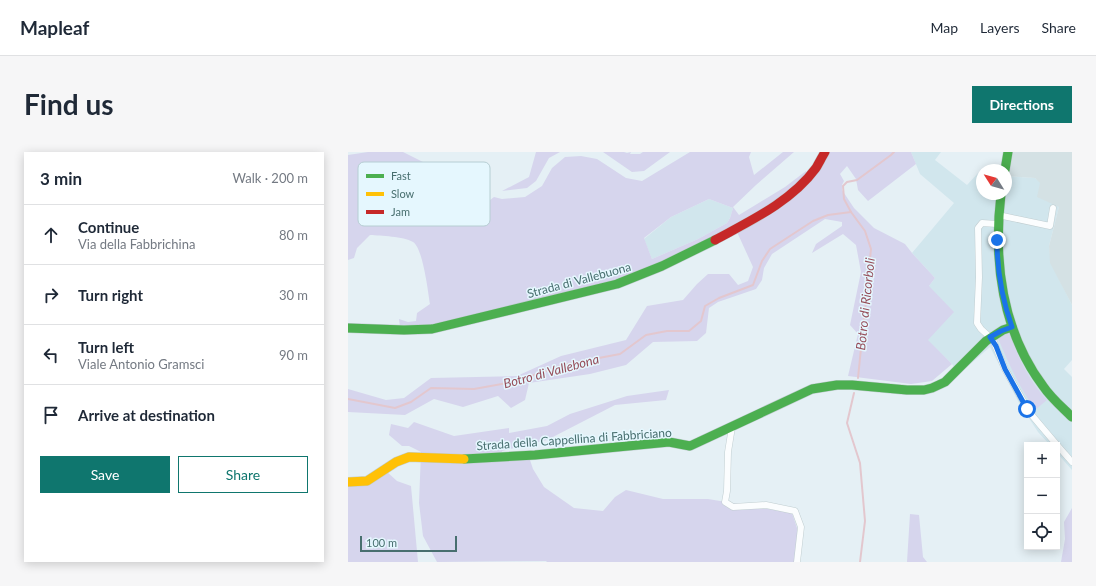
<!DOCTYPE html>
<meta charset="utf-8">
<style>
:root{--surface:#fff;--page:#f6f6f7;--text:#1f2937;--muted:#747a83;--line:#e0e1e3;--accent:#0f766e}
body{margin:0;font-family:Lato,sans-serif;background:var(--page);color:var(--text)}
.controls{position:absolute;right:12px;bottom:12px;display:grid;overflow:hidden;border-radius:0px;box-shadow:0 2px 10px #0003}
.controls button{width:36px;height:36px;display:grid;place-items:center;padding:0;border:0;border-bottom:1px solid var(--line);background:var(--surface);color:var(--text);font:20px sans-serif}
.compass{position:absolute;left:628px;top:12px;width:36px;height:36px;border-radius:50%;background:var(--surface);box-shadow:0 2px 10px #0003;rotate:307deg}
.scale{position:absolute;left:12px;bottom:10px;width:97px;box-sizing:border-box;padding-left:4px;border:2px solid #486f6f;border-top:0;font-size:11px;line-height:14px;white-space:nowrap;color:#486f6f;-webkit-text-stroke:3px #e5f7fe;paint-order:stroke}
.stop{position:absolute;width:12px;height:12px;margin:-9px;border:3px solid #1a73e8;border-radius:50%;background:#fff}
.stop.end{background:#1a73e8;border-color:#fff;box-shadow:0 1px 4px #0008}
.list{margin:0;padding:0;list-style:none}
h2{display:flex;justify-content:space-between;align-items:center;height:52px;margin:0;padding:0 16px;font-size:17px}
h2 small{font-size:13px;font-weight:400;color:var(--muted)}
.list li{display:grid;grid-template-columns:26px 1fr auto;gap:12px;align-items:center;box-sizing:border-box;height:60px;padding:0 16px;border-top:1px solid var(--line)}
.list b{display:block;font-size:15px;white-space:nowrap}
.list p{margin:0;font-size:13px;white-space:nowrap;color:var(--muted)}
.list em{font-size:13px;font-style:normal;color:var(--muted)}
.actions{display:flex;gap:8px;padding:12px 16px}
.actions a{flex:1;padding:9px 0;border:1px solid var(--accent);border-radius:0px;text-align:center;font-size:14px;color:var(--accent)}
.actions .main{background:var(--accent);color:#fff}
.icon{flex:none;width:22px;height:22px;fill:none;stroke:currentColor;stroke-width:2;stroke-linecap:round;stroke-linejoin:round}
.map{position:relative;flex:none;width:724px;height:410px;overflow:hidden;border-radius:0px}
header{display:flex;align-items:center;gap:24px;box-sizing:border-box;height:56px;padding:0 20px;background:var(--surface);border-bottom:1px solid var(--line)}
header strong{font-size:19px}
nav{display:flex;gap:22px;margin-inline-start:auto;font-size:14px}
.intro{display:flex;align-items:center;justify-content:space-between;box-sizing:border-box;height:96px;padding:0 24px}
h1{margin:0;font-size:28px}
.button{padding:10px 18px;border-radius:0px;background:var(--accent);color:#fff;font-size:14px;font-weight:700}
main{display:flex;gap:24px;padding:0 24px}
aside{flex:1;background:var(--surface);border-radius:0px;box-shadow:0 2px 10px #0003}
.map>svg:first-child{display:block}
.residential{fill:#d1e6ed}
.industrial{fill:#d4e1e4}
.green{fill:#d6d5ed;fill-rule:evenodd}
.lines{fill:none;stroke-linecap:round;stroke-linejoin:round}
.stream{stroke:#e3c7ce;stroke-width:2}
.street-casing{stroke:#c1ced1;stroke-width:7}
.fast-casing{stroke:#c0cdd0;stroke-width:10}
.slow-casing{stroke:#c0cdd0;stroke-width:10}
.jam-casing{stroke:#c0cdd0;stroke-width:10}
.street{stroke:#fbfdfe;stroke-width:6}
.fast{stroke:#4caf50;stroke-width:9}
.slow{stroke:#ffc107;stroke-width:9}
.jam{stroke:#c62828;stroke-width:9}
.route{stroke:#1a73e8;stroke-width:5}
.labels{text-anchor:middle;dominant-baseline:central;stroke-width:3;stroke-linejoin:round;paint-order:stroke}
.street-label{font-size:12px;fill:#486f6f;stroke:#e5f7fe}
.water-label{font-size:13px;font-style:italic;fill:#964d59;stroke:#e5f7fe}
.key{fill:#e5f7fe;stroke:#b6ced3;stroke-width:1}
.key-label{font-size:11px;fill:#486f6f}
</style>
<header>
<strong>Mapleaf</strong>
<nav><a>Map</a><a>Layers</a><a>Share</a></nav>
</header>
<div class="intro"><h1>Find us</h1><a class="button">Directions</a></div>
<main>
<aside>
<h2>3 min<small>Walk · 200 m</small></h2>
<ul class="list">
<li><svg class="icon" aria-label="ahead" viewBox="0 0 24 24"><path d="M12 20V5M6 11l6-6 6 6"/></svg><div><b>Continue</b><p>Via della Fabbrichina</p></div><em>80 m</em></li>
<li><svg class="icon" aria-label="right" viewBox="0 0 24 24"><path d="M7 20v-9h11M14 6l5 5-5 5"/></svg><div><b>Turn right</b></div><em>30 m</em></li>
<li><svg class="icon" aria-label="left" viewBox="0 0 24 24"><path d="M17 20v-9H6M10 6l-5 5 5 5"/></svg><div><b>Turn left</b><p>Viale Antonio Gramsci</p></div><em>90 m</em></li>
<li><svg class="icon" aria-label="arrive" viewBox="0 0 24 24"><path d="M6 21V4h12l-3 4 3 4H6"/></svg><div><b>Arrive at destination</b></div></li>
</ul>
<div class="actions"><a class="main">Save</a><a>Share</a></div>
</aside>
<div class="map">
<svg width="724" height="410" viewBox="0 0 724 410">
<rect width="100%" height="100%" fill="#e5f0f5"/>
<!-- residential -->
<g class="residential">
<path d="M563,0h30l-6,8 32,25 11,-12 4,1v20h24v-18l29,2 6,5 18,24 -10,39 2,17 21,42v55l-8,9 8,8v93l-15,-17v-8h-7l-12,-13 -19,-29 -29,-56 -31,27 -7,-10 -24,-23 1,-55 6,-8 -23,-25 42,-50 -34,-29z"/>
<path d="M361,47l24,9 -3,10 -3,5 -29,16 -46,20 -8,-20 27,-22z"/>
</g>
<!-- industrial -->
<path class="industrial" d="M656,0h68v153l-22,-42 -1,-17 10,-39 -22,-10 3,-14 -5,-5 -29,-2z"/>
<!-- green -->
<g class="green">
<path d="M20,0h35l28,14 -5,8 4,9 51,24 13,-10 8,2 23,-2 17,-11 10,-18 13,-11 16,-1 16,3 29,19 16,3 48,-29h61l-2,5 5,18 29,-23h11l-38,33 -23,22 6,8 46,-28 21,-16v3l-26,24 -21,14 -108,56 -43,14 -42,10 -88,23 -56,12h-22l-1,-8 9,3 8,-1 1,-8 13,-9c-2,-12 -7,-56 -17,-62 -10,-6 -32,-6 -43,-7l-13,13 -3,10 -6,2v-105zM361,47l24,9 -3,10 -3,5 -29,16 -46,20 -8,-21 27,-21z"/>
<path d="M188,0h24l-11,6 -13,23 -9,7 -25,3 27,-14z"/>
<path d="M255,0h21l3,1 4,-1 -1,2h10l3,-2h27l-26,19 -12,1z"/>
<path d="M480,0h83l5,12 -48,37 -10,-11 -2,-11 -9,-13 -7,8 4,7 -2,4v5l12,18 20,20 31,16 7,9 23,25 -6,8 25,26 -26,28 24,24 -20,17 -21,3 -63,-8 10,-42 -8,-9 11,-53 -5,-27 -13,-11 -31,19 4,-9 26,-18v-4l-17,-3 -53,35 -8,14 -2,12 -6,9 -38,13 -9,6 -3,25 -9,8 -44,1 -27,23 -36,9 -61,9 -4,17 -14,8 -13,-12 -35,11 -29,-8 -29,16 -57,-3v-23l38,11 18,-2 27,-20 86,-2 44,-20 65,-16 21,-34 36,-6 14,-16 11,-10h21l9,11 10,-4 5,-14 -16,-35 23,-12z"/>
<path d="M660,179c10,25 20,49 39,69l-12,10c-16,-23 -27,-48 -38,-74z"/>
<path d="M321,238l-3,10 -51,5 -68,35 -45,11 -2,10 29,-4 4,12 11,18 30,21 29,3 12,-14 11,-7 37,9h45l84,14 6,18v31h-251l-1,-1 -109,1 -14,-26 -4,-33 2,-51 -12,-6h-7l-13,-11 2,-11 17,4 6,-6 40,14 55,-8v5l38,-7 23,-12 57,-18z"/>
<path d="M39,320l10,9 14,5 7,76h-70v-76z"/>
<path d="M724,356v54h-11l4,-23 -1,-17z"/>
<path d="M562,362l9,1 4,42 4,5h-20z"/>
</g>
<g class="lines">
<!-- stream -->
<g class="stream">
<path d="M503,60l14,19 6,18 -13,129"/>
<path d="M506,241l-7,30 13,40 5,58 -5,41"/>
<path d="M0,247l47,9 16,-6 20,-14 43,1 39,-7 54,-18 53,-10 26,-19 21,-4h22l12,-10 4,-15 14,-8 34,-13 9,-24 8,-12 43,-28 15,-6 23,-3 -7,-13 -1,-13 4,-4 10,-2 34,-25 3,-3"/>
</g>
<!-- street casing -->
<g class="street-casing">
<g id="street">
<path d="M650,63l52,11 3,-18"/>
<path d="M649,72l-15,-1 -4,5 1,49 -2,46 4,6 12,11 12,29 25,44 27,32"/>
<path d="M384,275l-4,25 -1,39 -2,11 8,5 33,-2 29,6 6,16 -4,35"/>
<path d="M709,293l15,17"/>
</g>
</g>
<!-- fast casing -->
<g class="fast-casing">
<g id="fast">
<path d="M657,18l3,-18"/>
<path d="M653,42c-8,67 1,137 42,192 8,12 19,21 29,31"/>
<path d="M0,176l56,2 28,-1 185,-45 45,-18 53,-26"/>
<path d="M116,307l71,-4 134,-13 21,4 122,-57 25,-4h15l55,5h17l8,-2 13,-6 41,-41 17,-11 9,-3"/>
</g>
</g>
<!-- slow casing -->
<g class="slow-casing">
<path id="slow" d="M0,330l19,-1 29,-19 13,-5 55,2"/>
</g>
<!-- jam casing -->
<g class="jam-casing">
<path id="jam" d="M367,88c35,-19 76,-38 101,-72 3,-5 6,-11 9,-16"/>
</g>
<!-- street -->
<use href="#street" class="street"/>
<!-- fast -->
<use href="#fast" class="fast"/>
<!-- slow -->
<use href="#slow" class="slow"/>
<!-- jam -->
<use href="#jam" class="jam"/>
</g>
<g class="lines">
<!-- route -->
<path class="route" d="M649,88c0,29 5,59 15,87l-11,4 -11,6 6,9 9,23 22,40"/>
</g>
<g class="labels">
<!-- street labels -->
<g class="street-label">
<text transform="translate(231 128) rotate(-15)">Strada di Vallebuona</text>
<text transform="translate(226 287) rotate(-4)">Strada della Cappellina di Fabbriciano</text>
</g>
<!-- water labels -->
<g class="water-label">
<text transform="translate(517 152) rotate(-84)">Botro di Ricorboli</text>
<text transform="translate(203 219) rotate(-15)">Botro di Vallebona</text>
</g>
</g>
<!-- legend -->
<rect x="10" y="10" width="132" height="64" rx="6" class="key"/>
<rect x="18" y="22" width="18" height="4" fill="#4caf50"/>
<rect x="18" y="40" width="18" height="4" fill="#ffc107"/>
<rect x="18" y="58" width="18" height="4" fill="#c62828"/>
<g class="key-label">
<text x="43" y="28">Fast</text>
<text x="43" y="46">Slow</text>
<text x="43" y="64">Jam</text>
</g>
</svg>
<div class="controls">
<button>+</button>
<button>−</button>
<button><svg class="icon" aria-label="locate" viewBox="0 0 24 24"><circle cx="12" cy="12" r="6"/><path d="M12 2v4M12 18v4M2 12h4M18 12h4"/></svg></button>
</div>
<svg class="compass" viewBox="-18 -18 36 36"><path d="M0-13l5 13h-10z" fill="#e53935"/><path d="M0 13l5-13h-10z" fill="#747a83"/></svg>
<div class="scale">100 m</div>
<div class="stop" style="left:679px;top:257px"></div>
<div class="stop end" style="left:649px;top:88px"></div>
</div>
</main>
